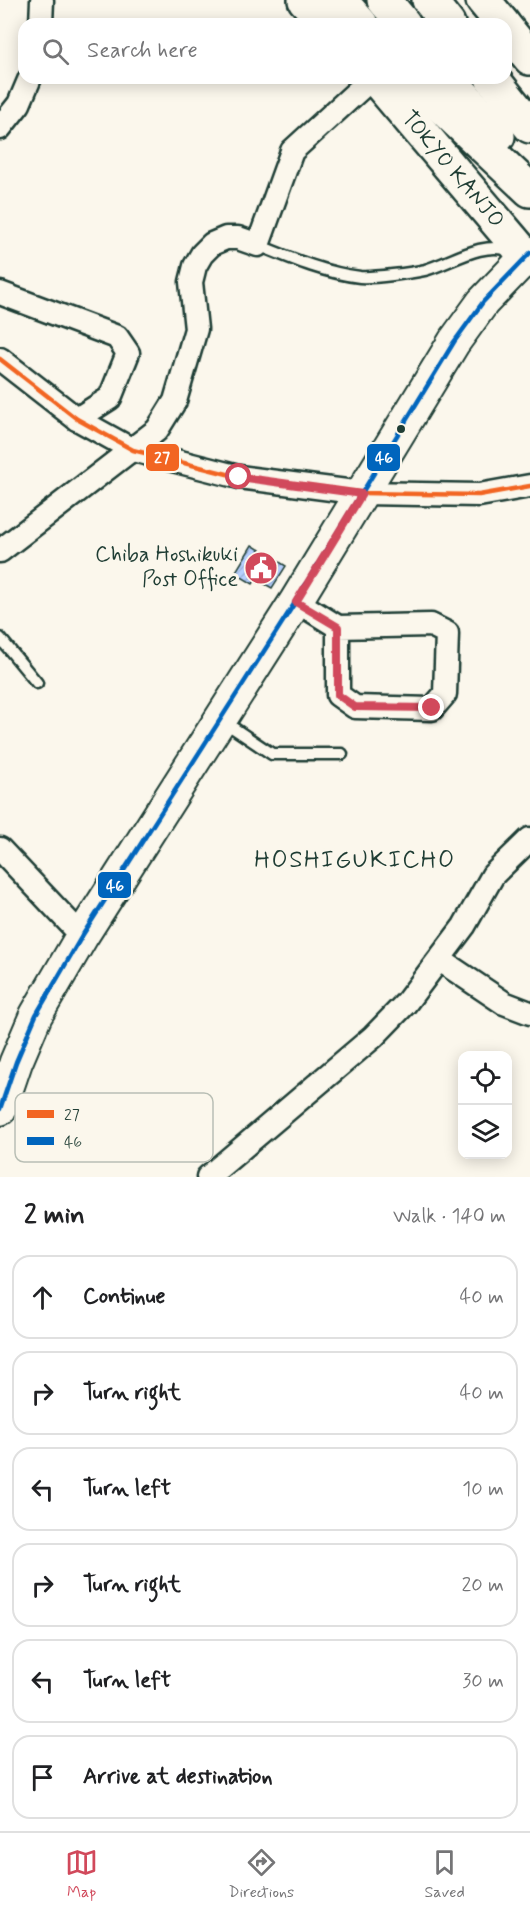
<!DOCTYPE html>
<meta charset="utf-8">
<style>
:root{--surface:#fff;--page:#f2f2f2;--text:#202124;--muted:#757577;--line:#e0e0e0;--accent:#d1495b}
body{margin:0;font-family:Mynerve,sans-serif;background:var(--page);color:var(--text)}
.controls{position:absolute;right:18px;bottom:18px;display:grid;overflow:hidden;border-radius:12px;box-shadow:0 3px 15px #0003}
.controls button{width:54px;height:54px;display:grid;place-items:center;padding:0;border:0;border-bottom:2px solid var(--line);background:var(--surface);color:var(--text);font:30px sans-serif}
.stop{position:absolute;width:18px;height:18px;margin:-14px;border:4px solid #d1495b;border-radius:50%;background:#fff}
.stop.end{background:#d1495b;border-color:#fff;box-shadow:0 2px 6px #0008}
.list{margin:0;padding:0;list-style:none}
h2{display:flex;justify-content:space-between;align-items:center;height:78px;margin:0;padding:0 24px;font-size:26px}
h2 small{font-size:20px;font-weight:400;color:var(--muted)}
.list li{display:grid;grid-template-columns:39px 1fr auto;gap:18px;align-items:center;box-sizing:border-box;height:84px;margin:0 12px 12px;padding:0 12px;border:2px solid var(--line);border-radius:18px}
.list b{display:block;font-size:22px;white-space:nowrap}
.list em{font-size:20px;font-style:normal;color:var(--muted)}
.icon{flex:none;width:33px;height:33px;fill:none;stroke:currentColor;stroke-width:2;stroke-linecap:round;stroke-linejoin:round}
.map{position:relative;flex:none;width:530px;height:1177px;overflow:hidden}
.search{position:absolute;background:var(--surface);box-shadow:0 3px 15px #0003;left:18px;right:18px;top:18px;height:66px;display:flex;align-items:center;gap:15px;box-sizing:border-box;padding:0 21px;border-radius:18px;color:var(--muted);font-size:22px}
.sheet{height:654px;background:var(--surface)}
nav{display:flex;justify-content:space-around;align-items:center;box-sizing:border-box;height:84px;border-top:2px solid var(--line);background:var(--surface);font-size:16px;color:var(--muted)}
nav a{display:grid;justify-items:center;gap:3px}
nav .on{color:var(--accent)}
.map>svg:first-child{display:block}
.building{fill:url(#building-hatch);stroke:#1f3d34;stroke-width:1.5}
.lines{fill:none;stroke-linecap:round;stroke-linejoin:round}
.lane-casing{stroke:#1f3d34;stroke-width:15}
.street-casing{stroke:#1f3d34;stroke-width:27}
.secondary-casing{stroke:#1f3d34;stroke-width:36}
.highway-casing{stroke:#1f3d34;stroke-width:38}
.lane{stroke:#fbf7ec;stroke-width:10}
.street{stroke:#fbf7ec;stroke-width:22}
.secondary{stroke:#fbf7ec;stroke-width:32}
.highway{stroke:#fbf7ec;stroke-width:33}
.bus-1-casing{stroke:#fbf7ec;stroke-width:9}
.bus-2-casing{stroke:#fbf7ec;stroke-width:9}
.bus-1{stroke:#f26522;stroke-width:4.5}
.bus-2{stroke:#0065bd;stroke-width:4.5}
.route{stroke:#d1495b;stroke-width:8}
.bus-dot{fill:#1f3d34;stroke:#fbf7ec;stroke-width:2}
.labels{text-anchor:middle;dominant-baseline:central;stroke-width:6;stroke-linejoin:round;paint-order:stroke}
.street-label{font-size:22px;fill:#1f3d34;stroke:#fbf7ec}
.poi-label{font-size:22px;fill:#1f3d34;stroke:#fbf7ec;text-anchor:end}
.neighbourhood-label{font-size:24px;letter-spacing:1.5px;fill:#1f3d34;stroke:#fbf7ec}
.key{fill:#fbf7ec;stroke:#b9bfb5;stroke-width:1.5}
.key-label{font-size:16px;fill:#1f3d34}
.line-badge{stroke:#fbf7ec;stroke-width:2}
.badge-label{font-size:16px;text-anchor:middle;font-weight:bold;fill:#fff}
</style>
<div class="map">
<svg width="530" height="1177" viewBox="0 0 530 1177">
<defs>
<pattern id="building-hatch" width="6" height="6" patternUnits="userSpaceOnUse" patternTransform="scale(1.5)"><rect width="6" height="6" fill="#b6cffd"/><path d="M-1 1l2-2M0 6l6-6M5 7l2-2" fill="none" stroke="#9cb3d9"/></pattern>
</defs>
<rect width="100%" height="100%" fill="#fbf7ec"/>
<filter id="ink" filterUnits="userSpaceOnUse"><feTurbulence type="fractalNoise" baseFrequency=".0167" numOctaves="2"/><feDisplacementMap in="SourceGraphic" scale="12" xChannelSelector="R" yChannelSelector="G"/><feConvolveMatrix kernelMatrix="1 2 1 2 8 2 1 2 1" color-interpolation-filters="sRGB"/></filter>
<g filter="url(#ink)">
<!-- building -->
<path class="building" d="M252,545l34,21 -14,22 -16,-9 -3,5 -18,-11z"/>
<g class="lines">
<!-- lane casing -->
<g class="lane-casing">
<g id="lane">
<path d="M258,245c32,13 67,28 102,32 13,1 52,-4 65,-7 26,-7 56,-29 84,-20"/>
<path d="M0,638l37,45"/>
<path d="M223,721l49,33h70"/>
</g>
</g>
<!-- street casing -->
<g class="street-casing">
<g id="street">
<path d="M41,24l1,-24"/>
<path d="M0,128l19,-24 11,-26"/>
<path d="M0,293l117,44 11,16 -18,45 -33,21"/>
<path d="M0,359l77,60 56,31 106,27 123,16 117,2 51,-9"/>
<path d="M0,551l157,-121 18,-29 21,-72 -5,-47 4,-16 7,-12 10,-10 14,-6h12l20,7 34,-94 80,-73"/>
<path d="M296,601l42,26 93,-2 16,8 -2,61 -13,15 -77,-2 -17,-12v-68"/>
<path d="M0,849l82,87"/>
<path d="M440,960l64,43 26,10"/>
<path d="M208,1177l165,-140 33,-34 58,-77 29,-51 37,-36"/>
</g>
</g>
<!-- secondary casing -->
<g class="secondary-casing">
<path id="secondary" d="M0,1109l16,-47 20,-47 46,-79 214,-335 158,-259 29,-40 47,-49"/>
</g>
<!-- highway casing -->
<g class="highway-casing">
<g id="highway">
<path d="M305,0l22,24"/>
<path d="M340,0l21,24"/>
<path d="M384,0l20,24"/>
<path d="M429,0l19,24"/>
<path d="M483,0l20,24"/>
<path d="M506,28l24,30"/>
<path id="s1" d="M375,78l155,183"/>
<path d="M411,78l119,112"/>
<path d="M449,78l49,58"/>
<path d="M492,78l38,48"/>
</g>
</g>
<!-- lane -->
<use href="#lane" class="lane"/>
<!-- street -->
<use href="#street" class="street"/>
<!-- secondary -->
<use href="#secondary" class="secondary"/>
<!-- highway -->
<use href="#highway" class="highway"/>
<!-- bus-1 casing -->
<g class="bus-1-casing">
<path id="bus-1" d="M0,359l77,60 56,31 106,27 123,16 117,2 51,-9"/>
</g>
<!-- bus-2 casing -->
<g class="bus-2-casing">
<path id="bus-2" d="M0,1109l16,-47 20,-47 46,-79 214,-335 158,-259 29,-40 47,-49"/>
</g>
<!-- bus-1 -->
<use href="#bus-1" class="bus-1"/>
<!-- bus-2 -->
<use href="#bus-2" class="bus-2"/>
</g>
</g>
<g class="lines" filter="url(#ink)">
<!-- route -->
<path class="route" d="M239,477l123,17 -66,108 42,25v68l17,12 77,1"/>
</g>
<!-- icons -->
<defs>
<g id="civic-disc" transform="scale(1.725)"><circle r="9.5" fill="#d1495b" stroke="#fbf7ec"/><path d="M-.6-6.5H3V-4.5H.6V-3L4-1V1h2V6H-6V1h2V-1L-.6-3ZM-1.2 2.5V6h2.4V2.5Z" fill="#fff"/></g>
</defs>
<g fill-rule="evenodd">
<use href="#civic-disc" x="261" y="568"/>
</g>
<!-- markers -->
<circle class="bus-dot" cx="401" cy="429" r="5"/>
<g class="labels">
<!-- street labels -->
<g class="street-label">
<text stroke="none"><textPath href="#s1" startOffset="120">TOKYO KANJO</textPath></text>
</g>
<!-- poi labels -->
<g class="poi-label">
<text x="238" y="555">Chiba Hoshikuki<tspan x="238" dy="25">Post Office</tspan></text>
</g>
<!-- neighbourhood labels -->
<g class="neighbourhood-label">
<text x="355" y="860">HOSHIGUKICHO</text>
</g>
</g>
<!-- legend -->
<rect x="15" y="1093" width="198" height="69" rx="9" class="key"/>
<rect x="27" y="1110" width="27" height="8" fill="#f26522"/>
<rect x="27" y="1137" width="27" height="8" fill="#0065bd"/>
<g class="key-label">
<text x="64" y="1120">27</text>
<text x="64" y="1147">46</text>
</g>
<g class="line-badge">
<rect x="145" y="443" width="35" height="29" rx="6" fill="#f26522"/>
<rect x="366" y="443" width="35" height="29" rx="6" fill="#0065bd"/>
<rect x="97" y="871" width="35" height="28" rx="6" fill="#0065bd"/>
</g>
<g class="badge-label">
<text x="162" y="463">27</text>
<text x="384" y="463">46</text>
<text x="115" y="891">46</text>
</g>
</svg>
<div class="controls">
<button><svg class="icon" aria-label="locate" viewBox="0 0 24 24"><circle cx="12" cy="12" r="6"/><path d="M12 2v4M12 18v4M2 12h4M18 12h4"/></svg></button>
<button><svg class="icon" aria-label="layers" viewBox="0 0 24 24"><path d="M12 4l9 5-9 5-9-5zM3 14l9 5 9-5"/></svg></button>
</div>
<div class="stop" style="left:239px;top:477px"></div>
<div class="stop end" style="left:432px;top:708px"></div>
<div class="search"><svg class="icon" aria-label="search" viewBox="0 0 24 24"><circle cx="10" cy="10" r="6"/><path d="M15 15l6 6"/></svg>Search here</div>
</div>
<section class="sheet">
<h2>2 min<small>Walk · 140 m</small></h2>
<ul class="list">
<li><svg class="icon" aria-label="ahead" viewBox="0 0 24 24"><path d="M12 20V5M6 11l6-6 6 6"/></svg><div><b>Continue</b></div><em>40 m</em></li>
<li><svg class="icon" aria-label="right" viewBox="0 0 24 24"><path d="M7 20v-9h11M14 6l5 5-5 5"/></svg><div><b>Turn right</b></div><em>40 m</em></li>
<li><svg class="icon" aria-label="left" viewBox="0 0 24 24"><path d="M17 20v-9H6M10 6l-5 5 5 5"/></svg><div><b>Turn left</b></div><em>10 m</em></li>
<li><svg class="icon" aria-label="right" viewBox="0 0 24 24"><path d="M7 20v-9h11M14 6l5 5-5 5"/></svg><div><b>Turn right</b></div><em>20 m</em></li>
<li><svg class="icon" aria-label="left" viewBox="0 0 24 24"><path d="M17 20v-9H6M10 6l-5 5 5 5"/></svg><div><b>Turn left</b></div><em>30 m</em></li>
<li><svg class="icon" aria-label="arrive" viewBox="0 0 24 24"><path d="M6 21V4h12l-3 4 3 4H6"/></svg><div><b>Arrive at destination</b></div></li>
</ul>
</section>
<nav>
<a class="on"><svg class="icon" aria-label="map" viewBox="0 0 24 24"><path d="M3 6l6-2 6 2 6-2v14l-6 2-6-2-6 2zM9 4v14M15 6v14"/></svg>Map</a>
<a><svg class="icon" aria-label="directions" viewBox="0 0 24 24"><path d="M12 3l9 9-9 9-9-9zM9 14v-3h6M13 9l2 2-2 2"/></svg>Directions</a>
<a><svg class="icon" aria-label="saved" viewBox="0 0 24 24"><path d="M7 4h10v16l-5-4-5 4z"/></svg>Saved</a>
</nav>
